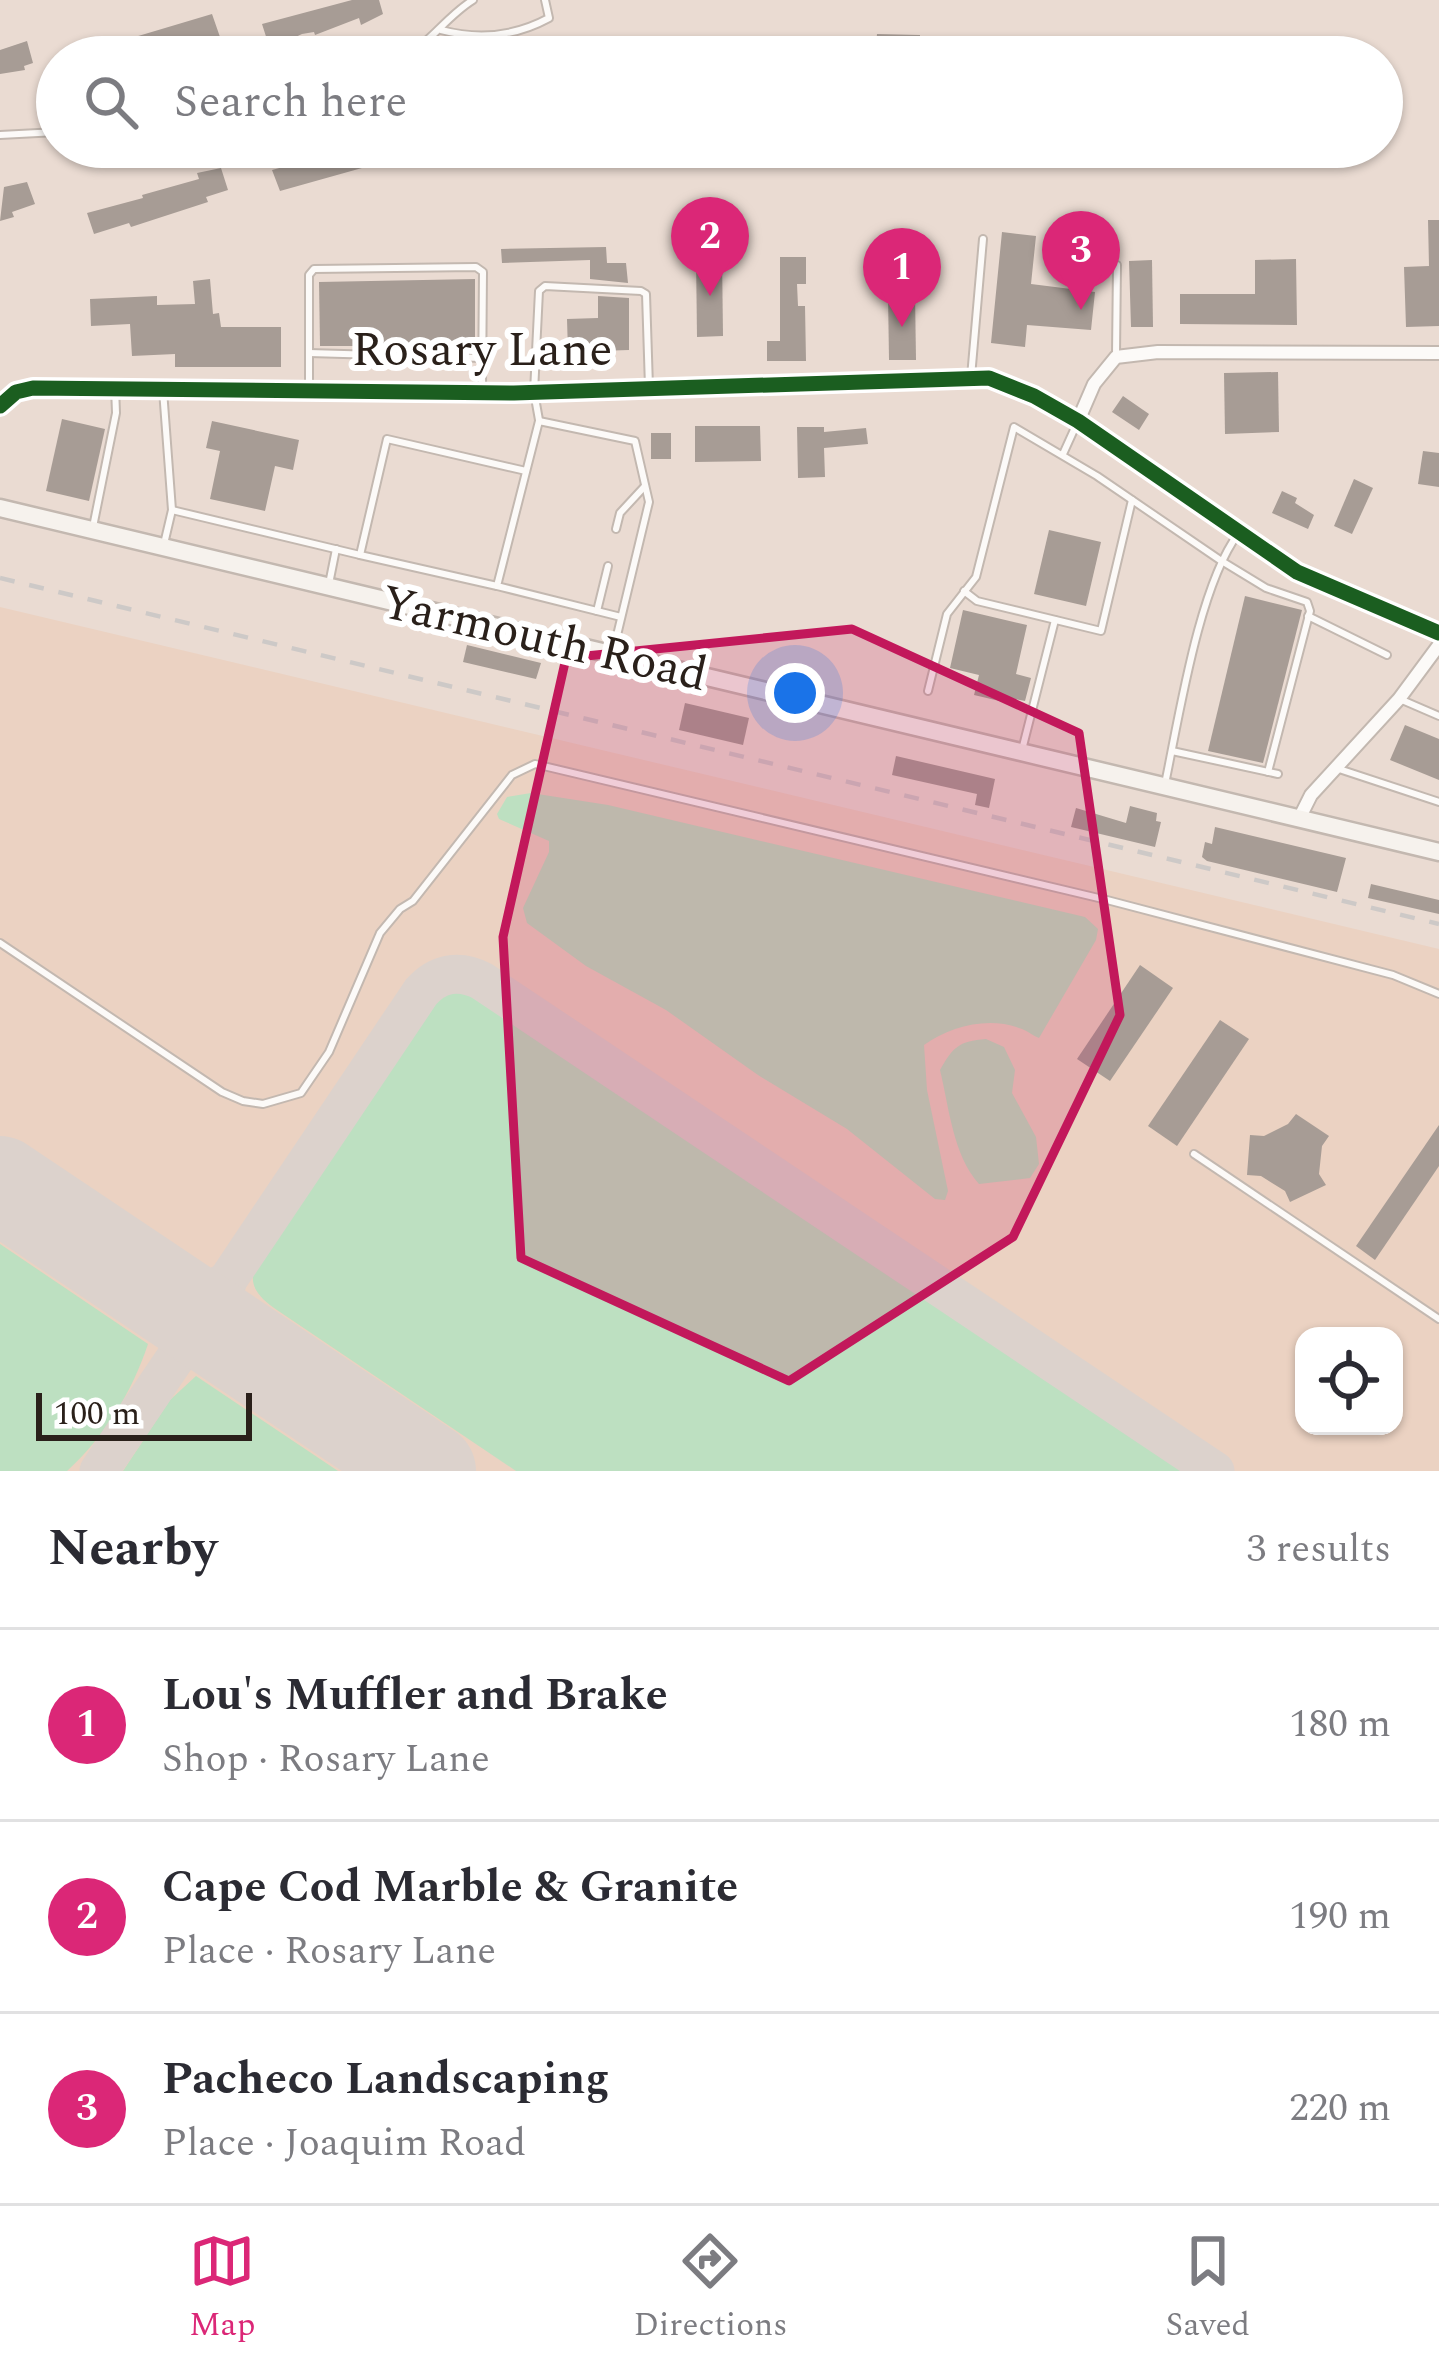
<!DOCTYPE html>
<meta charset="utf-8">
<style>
:root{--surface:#fff;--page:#f2f2f3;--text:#2b2b33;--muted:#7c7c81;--line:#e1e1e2;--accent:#db2777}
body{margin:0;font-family:Spectral,serif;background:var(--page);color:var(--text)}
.controls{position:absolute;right:36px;bottom:36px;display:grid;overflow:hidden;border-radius:24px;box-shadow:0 3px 9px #0004}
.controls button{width:108px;height:108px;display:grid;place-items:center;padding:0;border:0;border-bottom:3px solid var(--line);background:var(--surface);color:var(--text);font:60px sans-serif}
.scale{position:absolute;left:36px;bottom:30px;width:216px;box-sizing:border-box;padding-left:12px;border:6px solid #2a201a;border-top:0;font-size:33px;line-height:42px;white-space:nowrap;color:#2a201a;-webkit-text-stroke:9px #fff;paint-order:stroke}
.you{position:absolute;left:795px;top:693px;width:42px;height:42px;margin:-30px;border:9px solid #fff;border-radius:50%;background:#1a73e8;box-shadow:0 0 0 18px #1a73e833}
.badge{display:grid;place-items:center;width:78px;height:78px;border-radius:50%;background:var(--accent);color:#fff;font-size:39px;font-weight:700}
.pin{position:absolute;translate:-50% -99px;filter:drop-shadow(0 3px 6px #0008)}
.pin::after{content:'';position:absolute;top:63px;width:42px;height:36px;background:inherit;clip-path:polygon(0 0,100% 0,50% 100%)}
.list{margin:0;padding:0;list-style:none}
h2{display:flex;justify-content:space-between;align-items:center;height:156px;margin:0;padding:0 48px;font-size:51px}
h2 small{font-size:39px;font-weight:400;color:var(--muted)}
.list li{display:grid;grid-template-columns:78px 1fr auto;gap:36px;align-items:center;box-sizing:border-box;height:192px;padding:0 48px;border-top:3px solid var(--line)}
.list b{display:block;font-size:45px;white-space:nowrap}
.list p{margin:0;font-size:39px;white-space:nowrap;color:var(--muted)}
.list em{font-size:39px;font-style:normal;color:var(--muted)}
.icon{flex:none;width:66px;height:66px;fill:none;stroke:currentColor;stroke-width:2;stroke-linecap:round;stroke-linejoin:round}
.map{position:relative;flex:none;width:1439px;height:1471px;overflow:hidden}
.search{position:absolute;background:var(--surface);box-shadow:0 3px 9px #0004;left:36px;right:36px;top:36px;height:132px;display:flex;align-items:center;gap:30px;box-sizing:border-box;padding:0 42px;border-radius:66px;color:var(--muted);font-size:45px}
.sheet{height:732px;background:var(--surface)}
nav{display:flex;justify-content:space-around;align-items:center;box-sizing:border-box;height:168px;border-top:3px solid var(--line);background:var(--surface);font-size:33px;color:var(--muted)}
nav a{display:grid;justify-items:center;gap:6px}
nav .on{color:var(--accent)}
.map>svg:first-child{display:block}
.built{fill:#ebd2c2;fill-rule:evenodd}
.green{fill:#bde0c1}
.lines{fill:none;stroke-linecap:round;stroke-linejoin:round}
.taxiway{stroke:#dcd2cc;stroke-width:39}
.runway{stroke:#dcd2cc;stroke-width:96}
.building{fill:#a79c95}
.lane-casing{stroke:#c3b8b0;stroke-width:10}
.street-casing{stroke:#c3b8b0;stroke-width:16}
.secondary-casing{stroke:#c3b8b0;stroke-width:21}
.lane{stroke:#fcfaf8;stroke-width:6}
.street{stroke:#fcfaf8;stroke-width:12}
.secondary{stroke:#f6f2ed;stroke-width:16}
.rail{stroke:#cdc9c7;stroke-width:4.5;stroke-dasharray:15 15;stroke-linecap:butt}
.cycleway-casing{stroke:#fff;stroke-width:22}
.cycleway{stroke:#1b5e20;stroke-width:15}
.marked{fill:#c2185b;fill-opacity:0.2;stroke:#c2185b;stroke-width:9;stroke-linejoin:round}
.labels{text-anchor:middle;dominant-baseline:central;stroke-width:12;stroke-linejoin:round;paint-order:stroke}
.street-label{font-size:48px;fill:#2a201a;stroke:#fff}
</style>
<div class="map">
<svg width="1439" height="1471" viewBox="0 0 1439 1471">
<rect width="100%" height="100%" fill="#eadbd2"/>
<!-- built -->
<path class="built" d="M0,607l1439,342v522h-1439zM1304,1336h90v90h-90z"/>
<!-- green -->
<g class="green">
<path d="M531,793l77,12 477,112 13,12 -2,11 -57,98c-6,-2 -11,-7 -17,-9 -33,-13 -71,-3 -98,16l3,45 21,101 -3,9 -10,-1 -88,-70 -89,-54 -92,-65 -80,-44 -59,-43 -4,-15 26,-56v-11l-50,-22 -2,-5 10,-17z"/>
<path d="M458,986l28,13 705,472h-675l-242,-163c-30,-22 -24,-35 -7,-64l164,-245 15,-11z"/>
<path d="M986,1039l18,8 11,23 -3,23 24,44 3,27 -9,14 -51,6c-26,-29 -30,-77 -39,-114 13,-23 19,-29 46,-31z"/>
<path d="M0,1244l148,100c-16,48 -43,92 -81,127h-67z"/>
<path d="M196,1376l142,95h-215l47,-71z"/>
</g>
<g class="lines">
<!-- taxiway -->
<g class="taxiway">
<path d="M227,1281l-5,31 12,29"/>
<path d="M164,1294l34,3 29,-16 194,-289c17,-19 38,-23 61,-11l733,490"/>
<path d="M99,1471l81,-120c7,-24 0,-39 -16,-57"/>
</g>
<!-- runway -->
<path class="runway" d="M0,1184l428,287"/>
</g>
<!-- building -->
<g class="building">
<path d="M352,0h27l4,14 -22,11 -2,-7 -44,17 -1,-3 -12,2 -32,15 -8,-25z"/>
<path d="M212,14l8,23 -9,6 -13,5 -2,-5 -39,14h-57l-2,-9z"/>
<path d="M877,34l43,1v4l21,2 -1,16h-65z"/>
<path d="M27,41l6,22 -9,3 1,4 -25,4v-24z"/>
<path d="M350,147h40l4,12 -114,32 -8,-21 11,-3 -2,-4 13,-5 2,5z"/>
<path d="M221,168l7,22 -22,7 2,5 -77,25 -2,-4 -35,11 -7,-21 56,-15 -1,-3 57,-16 -2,-6z"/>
<path d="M27,182l8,22 -23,8 2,5 -14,4 4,-34z"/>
<path d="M1428,220h11v106l-33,1 -2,-60 25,-1z"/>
<path d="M1002,232l34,4 -5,48 64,8 -4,38 -64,-5 -2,22 -34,-4z"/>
<path d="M606,247l1,16h19l2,20 -38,-4v-19l-88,3 -1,-14z"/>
<path d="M696,255h26l1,81 -26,1z"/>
<path d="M780,257h26v27h-9l1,22h7l1,55h-39v-20h13z"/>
<path d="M1296,259l1,66 -117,-1v-30h75v-34z"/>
<path d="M1152,260l1,67h-22l-2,-66z"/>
<path d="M210,279l3,35 6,-1 2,14h60v40h-106v-13l-43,2 -2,-32 -39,2 -1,-27 67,-3v9l38,-1 -2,-23z"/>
<path d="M475,279v67h-155l-1,-64z"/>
<path d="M888,294h27l1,66h-27z"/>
<path d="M598,296l31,2v52l-61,2 -1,-33 31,-1z"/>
<path d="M1278,372l1,60 -54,2 -1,-61z"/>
<path d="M1123,396l26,18 -10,16 -27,-18z"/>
<path d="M62,419l43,10 -16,72 -43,-10z"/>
<path d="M212,421l87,19 -6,30 -18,-4 -10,45 -55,-12 10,-48 -14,-3z"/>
<path d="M695,426h65l1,35 -66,1z"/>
<path d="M797,427h27v5l42,-4 2,16 -44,4 1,29 -27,1z"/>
<rect x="651" y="433" width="20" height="26"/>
<path d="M1423,451l16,2v34l-21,-3z"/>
<path d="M1354,479l19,9 -21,46 -18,-8z"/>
<path d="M1282,491l15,7 -2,5 19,12 -6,14 -36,-16z"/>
<path d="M1049,530l52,12 -15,64 -52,-12z"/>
<path d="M1245,596l57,14 -39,153 -55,-12z"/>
<path d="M963,610l64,15 -11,49 15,4 -6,23 -15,-3 -2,5 -34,-8 5,-20 -29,-7z"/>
<path d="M467,645l74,18 -5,16 -73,-17z"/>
<path d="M685,703l64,15 -6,27 -64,-15z"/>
<path d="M1405,725l34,14v41l-49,-20z"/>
<path d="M896,756l99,23 -6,29 -14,-3 2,-11 -85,-19z"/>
<path d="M1130,806l27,7 -1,8 5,1 -6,25 -84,-20 5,-19 50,15z"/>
<path d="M1215,827l131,31 -9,34 -130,-31 -5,-4 3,-15 7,2z"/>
<path d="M1371,884l68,16v14l-71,-16z"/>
<path d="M1140,965l33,23 -63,93 -33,-22z"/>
<path d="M1220,1020l29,19 -72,107 -29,-20z"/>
<path d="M1296,1114l33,22 -7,10 -3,28 7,11 -36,17 -5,-11 -24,-15 -14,-1 3,-40 14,1 24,-12z"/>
<path d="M1439,1125v41l-64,94 -19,-14z"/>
</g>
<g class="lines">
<!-- lane casing -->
<g class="lane-casing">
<g id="lane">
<path d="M441,30c38,10 73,7 108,-12l-4,-18"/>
<path d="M405,57c27,-16 42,-41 68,-57"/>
<path d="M0,135l57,-3"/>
<path d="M309,353l173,5"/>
<path d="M1116,354l1,-89"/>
<path d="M971,377l12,-138"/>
<path d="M163,390l9,120 -8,34"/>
<path d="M309,390v-115l5,-6 162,-2 7,5 -1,117"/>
<path d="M539,420l-5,-28 5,-101 6,-5 96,5 5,3 3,93"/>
<path d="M1063,454l15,-33"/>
<path d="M172,510l188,45"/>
<path d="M93,527l23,-114 -1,-26"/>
<path d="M616,529l4,-16 25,-27"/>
<path d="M329,584l7,-35"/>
<path d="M497,586l-137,-31 27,-116 139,32"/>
<path d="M964,591l13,10 124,30 31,-131"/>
<path d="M597,611l11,-45"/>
<path d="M1308,616l79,39"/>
<path d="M613,652l36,-150 -14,-61 -96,-20 -42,165 124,31"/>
<path d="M928,691l19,-77 29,-37 38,-150 83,49 123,84 46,28 41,14 3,9 -42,161"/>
<path d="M1402,700l37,16"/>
<path d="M1022,750l33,-130"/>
<path d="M1172,751l106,23"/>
<path d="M1336,768l103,34"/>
<path d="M1165,784c14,-67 34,-198 73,-250"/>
<path d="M0,943l222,149 21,9 20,3 38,-11 28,-41 51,-119 20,-24 13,-8 99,-126 23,-11 572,136 286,75 46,19"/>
<path d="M1194,1154l245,165"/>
</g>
</g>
<!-- street casing -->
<g class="street-casing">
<g id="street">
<path d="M0,406l16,-14 17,-4 481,5 475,-15 45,18 44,25 219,151 142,61"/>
<path d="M1078,421l16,-37 22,-27 42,-5 281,1"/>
<path d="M1299,819l12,-24 88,-96 40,-54"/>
</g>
</g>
<!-- secondary casing -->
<g class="secondary-casing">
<path id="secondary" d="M0,508l1439,344"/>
</g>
<!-- lane -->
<use href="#lane" class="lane"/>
<!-- street -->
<use href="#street" class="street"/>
<!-- secondary -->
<use href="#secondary" class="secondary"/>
<!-- rail -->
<path class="rail" d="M0,578l1439,346"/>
<!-- cycleway casing -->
<g class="cycleway-casing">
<path id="cycleway" d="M0,406l16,-14 17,-4 481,5 475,-15 45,18 44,25 219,151 142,61"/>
</g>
<!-- cycleway -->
<use href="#cycleway" class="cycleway"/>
</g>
<!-- marked area -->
<path class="marked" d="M852,629l227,104 41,282 -107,222 -224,144 -268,-123 -18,-321 63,-279z"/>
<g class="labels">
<!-- street labels -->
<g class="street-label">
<text x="482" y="350">Rosary Lane</text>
<text transform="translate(544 639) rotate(13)">Yarmouth Road</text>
</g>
</g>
</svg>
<div class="controls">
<button><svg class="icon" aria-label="locate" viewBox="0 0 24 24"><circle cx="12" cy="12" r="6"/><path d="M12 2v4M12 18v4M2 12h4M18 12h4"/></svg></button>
</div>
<div class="scale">100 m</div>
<div class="you"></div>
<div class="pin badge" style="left:902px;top:327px">1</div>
<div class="pin badge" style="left:710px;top:296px">2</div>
<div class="pin badge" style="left:1081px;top:310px">3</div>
<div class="search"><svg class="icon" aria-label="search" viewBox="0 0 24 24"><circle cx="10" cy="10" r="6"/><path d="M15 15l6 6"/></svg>Search here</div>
</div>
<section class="sheet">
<h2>Nearby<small>3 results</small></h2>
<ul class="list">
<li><span class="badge">1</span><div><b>Lou's Muffler and Brake</b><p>Shop · Rosary Lane</p></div><em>180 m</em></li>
<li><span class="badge">2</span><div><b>Cape Cod Marble &amp; Granite</b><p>Place · Rosary Lane</p></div><em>190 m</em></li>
<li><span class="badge">3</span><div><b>Pacheco Landscaping</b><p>Place · Joaquim Road</p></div><em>220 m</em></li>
</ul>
</section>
<nav>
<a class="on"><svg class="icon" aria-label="map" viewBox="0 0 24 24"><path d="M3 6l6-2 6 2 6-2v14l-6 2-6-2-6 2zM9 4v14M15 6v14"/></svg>Map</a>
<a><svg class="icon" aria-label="directions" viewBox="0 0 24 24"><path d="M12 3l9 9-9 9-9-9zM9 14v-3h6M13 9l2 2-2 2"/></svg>Directions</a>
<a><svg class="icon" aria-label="saved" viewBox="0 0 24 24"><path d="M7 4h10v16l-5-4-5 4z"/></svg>Saved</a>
</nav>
